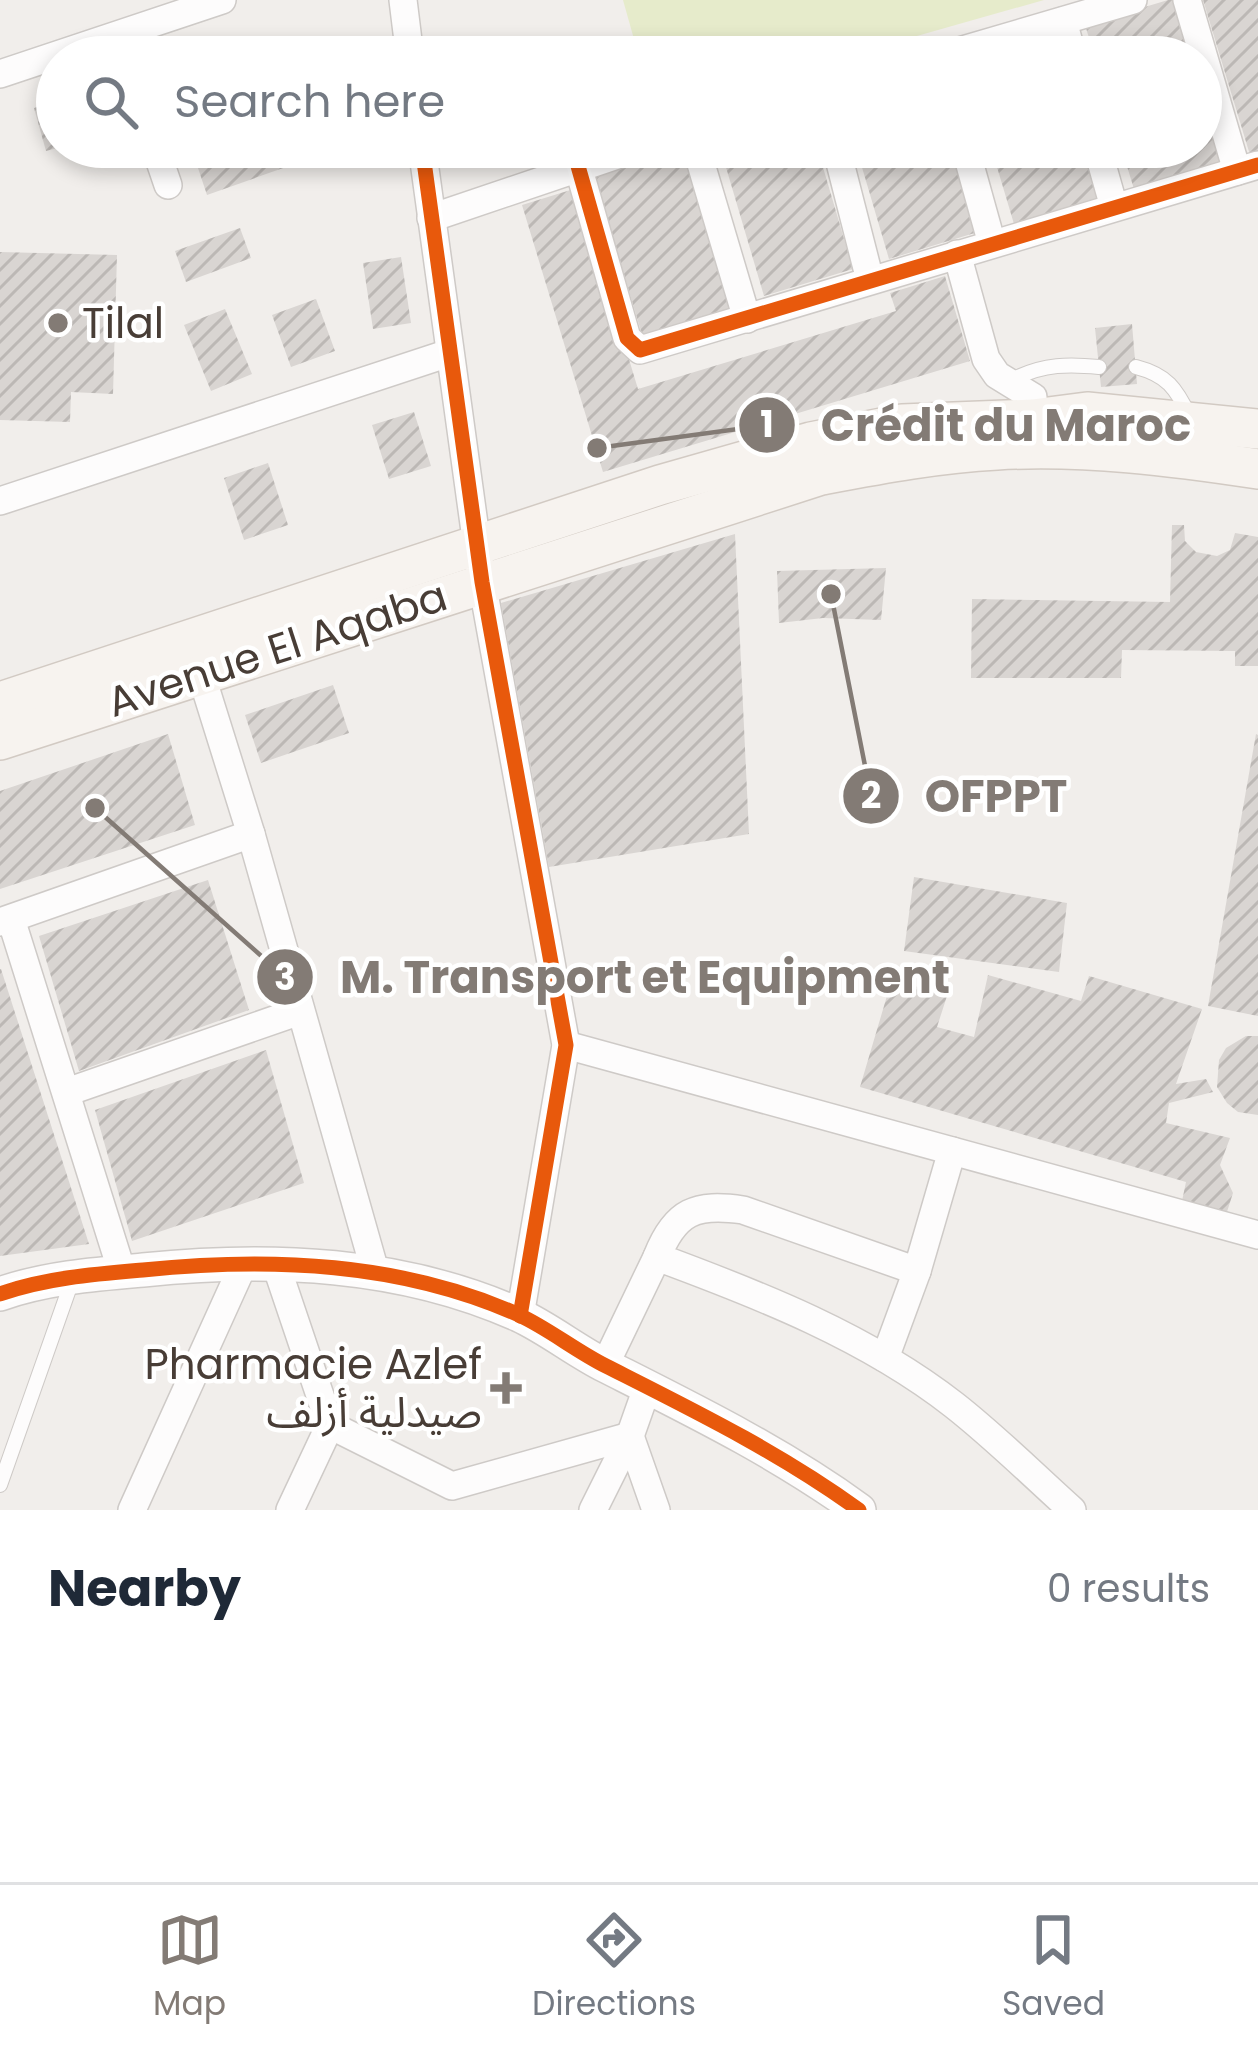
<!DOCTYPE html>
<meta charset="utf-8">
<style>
:root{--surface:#fff;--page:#f2f2f3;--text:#1f2937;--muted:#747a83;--line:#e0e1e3;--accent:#837b75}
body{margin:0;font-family:Poppins,"Noto Sans Arabic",sans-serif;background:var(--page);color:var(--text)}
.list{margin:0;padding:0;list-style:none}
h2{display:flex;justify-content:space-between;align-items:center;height:156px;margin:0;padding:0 48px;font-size:51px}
h2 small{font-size:39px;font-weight:400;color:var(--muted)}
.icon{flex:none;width:66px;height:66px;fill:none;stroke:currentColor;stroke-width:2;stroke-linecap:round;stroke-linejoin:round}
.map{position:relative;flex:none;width:1258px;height:1510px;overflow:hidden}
.search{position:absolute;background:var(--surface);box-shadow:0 6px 18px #0003;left:36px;right:36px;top:36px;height:132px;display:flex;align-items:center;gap:30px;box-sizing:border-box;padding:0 42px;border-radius:66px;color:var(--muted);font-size:45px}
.sheet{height:372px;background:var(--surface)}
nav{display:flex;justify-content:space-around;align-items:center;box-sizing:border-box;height:168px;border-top:3px solid var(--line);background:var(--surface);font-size:33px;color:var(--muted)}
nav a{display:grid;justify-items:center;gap:6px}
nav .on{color:var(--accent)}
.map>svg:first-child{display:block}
.park{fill:#e6ebcb}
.building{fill:url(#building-hatch)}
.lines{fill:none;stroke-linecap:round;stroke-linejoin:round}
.service-casing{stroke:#cecac7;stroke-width:16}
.minor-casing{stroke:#cecac7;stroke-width:30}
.tertiary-casing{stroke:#cecac7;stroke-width:36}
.secondary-casing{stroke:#d2cac3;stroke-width:42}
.service{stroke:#fdfcfc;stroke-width:14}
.minor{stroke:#fdfcfc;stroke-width:27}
.tertiary{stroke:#fdfcfc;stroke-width:33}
.secondary{stroke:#f7f3ef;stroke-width:39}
.cycleway-casing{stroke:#fff;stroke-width:22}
.cycleway{stroke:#e8590c;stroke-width:15}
.poi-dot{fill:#837b75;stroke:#fff;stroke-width:4.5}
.labels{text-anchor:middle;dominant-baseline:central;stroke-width:9;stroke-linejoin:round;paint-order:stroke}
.poi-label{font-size:42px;fill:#483d36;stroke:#fff;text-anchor:start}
.street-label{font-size:42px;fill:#483d36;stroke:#fff}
.leader{fill:none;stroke:#837b75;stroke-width:4.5}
.callout-dot{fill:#837b75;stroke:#fff;stroke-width:4.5}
.mark-label{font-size:36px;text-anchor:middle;font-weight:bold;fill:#fff}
.callout-label{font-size:45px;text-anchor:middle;font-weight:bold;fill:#837b75;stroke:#fff;stroke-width:9;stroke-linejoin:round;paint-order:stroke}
</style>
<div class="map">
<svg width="1258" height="1510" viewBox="0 0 1258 1510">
<defs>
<pattern id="building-hatch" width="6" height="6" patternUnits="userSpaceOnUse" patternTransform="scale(3)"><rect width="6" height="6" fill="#d9d5d2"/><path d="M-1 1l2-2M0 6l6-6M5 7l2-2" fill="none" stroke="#bcb8b5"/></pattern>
</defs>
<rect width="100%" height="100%" fill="#f1eeeb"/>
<!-- park -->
<path class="park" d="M623,0h421l-201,57h-204z"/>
<!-- building -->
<g class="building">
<path d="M1168,0h7l16,57h-96l-10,-32z"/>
<path d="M1203,0h55v153l-8,2z"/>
<path d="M1053,33l8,24h-84z"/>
<path d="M1201,93l22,69 -89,27 -13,-42h80z"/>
<path d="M57,100v48l-11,3 -12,-43z"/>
<path d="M191,147h88l7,20 -79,28z"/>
<path d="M683,147l49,164 -89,27 -49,-164z"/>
<path d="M720,147h97l36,122 -89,27z"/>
<path d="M856,147h96l26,85 -89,27z"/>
<path d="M991,147h96l15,50 -88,27z"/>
<path d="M577,188l61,201 258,-78 -6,-18 55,-17 25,85 -367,111 -81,-267z"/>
<path d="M240,228l11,30 -65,24 -11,-31z"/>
<path d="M0,252l117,3 -4,139 -42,-2 -1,30 -70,-2z"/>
<path d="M401,257l10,66 -38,6 -10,-66z"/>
<path d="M316,299l19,52 -44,16 -19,-52z"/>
<path d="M225,309l27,65 -41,17 -27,-66z"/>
<path d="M1132,324l5,60 -36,3 -6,-59z"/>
<path d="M414,412l17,54 -42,13 -17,-54z"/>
<path d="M268,463l20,62 -44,15 -20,-62z"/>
<path d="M1172,525h12l1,16 11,11 21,4 13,-6 5,-17 23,4v129h-23v-15l-113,-1 -1,28h-150l1,-79 198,3z"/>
<path d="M735,534l14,300 -200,33 -48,-264z"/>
<path d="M886,568l-5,52 -58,-2 -44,5 -2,-52z"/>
<path d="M333,685l16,48 -88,30 -16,-48z"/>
<path d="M168,734l27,91 -195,64v-98z"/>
<path d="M1256,734l2,1v281l-50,-10z"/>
<path d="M914,877l153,26 -8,69 -155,-21z"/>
<path d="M208,880l41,130 -170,61 -40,-135z"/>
<path d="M0,969h1l88,275 -89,12z"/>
<path d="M988,975l93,26 8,-25 113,33 -26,75 30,-5 7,13 -44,11 -3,20 64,15 -10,27 13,28 -7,22 -44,-14 4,-19 -326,-95 32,-108 55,17 -10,31 37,10z"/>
<path d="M1246,1036h12v79l-20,-3 -11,-9 -10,-16 2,-27 7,-12z"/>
<path d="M266,1050l38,133 -172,58 -37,-131z"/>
</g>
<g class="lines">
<!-- service casing -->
<g class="service-casing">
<g id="service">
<path d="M1136,367c31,8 40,21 54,50"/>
<path d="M1024,387l-8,-9c28,-14 53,-14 83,-11"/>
<path d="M0,1485l73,-207"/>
</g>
</g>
<!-- minor casing -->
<g class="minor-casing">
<g id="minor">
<path d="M403,0l7,57"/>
<path d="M1187,0l50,171"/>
<path d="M1063,21l10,36"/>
<path d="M939,57l194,-57"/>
<path d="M0,74l222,-74"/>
<path d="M155,147l13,38"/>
<path d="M422,147l60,435 84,463 -46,271"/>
<path d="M696,147l51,172"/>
<path d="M836,147l34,133"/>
<path d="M965,147l27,97"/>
<path d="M1097,147l17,60"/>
<path d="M578,166l49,172 13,12 618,-185"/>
<path d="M431,218l210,-71"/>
<path d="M957,254l29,105 11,16 36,22v22"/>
<path d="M0,501l449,-148"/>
<path d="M201,674l50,160 124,437"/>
<path d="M11,919l111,353"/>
<path d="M0,922l251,-88"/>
<path d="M566,1045l692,190"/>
<path d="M67,1092l233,-81"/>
<path d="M275,1262l55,163 122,61 178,-50 26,74"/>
<path d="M917,1271l-174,-61c-47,-7 -68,1 -86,47 103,38 210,80 297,148 41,32 79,70 118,105"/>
<path d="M885,1358l32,-87 35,-120"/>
<path d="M605,1365l52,-108"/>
<path d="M132,1510l112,-247"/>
<path d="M290,1510l40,-85"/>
<path d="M593,1510l37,-74 18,-51"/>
</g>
</g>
<!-- tertiary casing -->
<g class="tertiary-casing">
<path id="tertiary" d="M0,1294c45,-16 96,-20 143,-24 127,-13 258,-8 376,45 30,14 57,36 87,51 87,44 173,86 253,144"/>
</g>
<!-- secondary casing -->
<g class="secondary-casing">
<g id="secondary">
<path d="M0,702l660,-217 151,-43 91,-18 131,-5 54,-7 171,17"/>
<path d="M0,740l821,-265c59,-11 117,-22 176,-25 87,-5 176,6 261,19"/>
</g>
</g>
<!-- service -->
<use href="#service" class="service"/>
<!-- minor -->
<use href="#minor" class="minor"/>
<!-- tertiary -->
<use href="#tertiary" class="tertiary"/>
<!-- secondary -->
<use href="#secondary" class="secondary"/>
<!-- cycleway casing -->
<g class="cycleway-casing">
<g id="cycleway">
<path d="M422,147l60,435 84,463 -46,271"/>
<path d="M578,166l49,172 13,12 618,-185"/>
<path d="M0,1294c45,-16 96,-20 143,-24 127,-13 258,-8 376,45 30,14 57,36 87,51 87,44 173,86 253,144"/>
</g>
</g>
<!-- cycleway -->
<use href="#cycleway" class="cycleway"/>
</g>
<!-- markers -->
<g class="poi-dot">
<circle cx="58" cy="323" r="12"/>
<path d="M500 1370h12v12h12v12h-12v12h-12v-12h-12v-12h12z"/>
</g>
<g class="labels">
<!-- poi labels -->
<g class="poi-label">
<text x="82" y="323">Tilal</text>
<text x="482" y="1364" text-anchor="end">Pharmacie Azlef<tspan x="482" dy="48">صيدلية أزلف</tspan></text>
</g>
<!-- street labels -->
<g class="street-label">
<text transform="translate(277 649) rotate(-18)">Avenue El Aqaba</text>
</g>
</g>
<!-- callouts -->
<path class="leader" d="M597 448L767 425M831 594L871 796M95 808L285 977"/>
<g class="callout-dot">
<circle cx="597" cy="448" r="12"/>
<circle cx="831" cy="594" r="12"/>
<circle cx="95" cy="808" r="12"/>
<circle cx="767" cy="425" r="30"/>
<circle cx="871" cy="796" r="30"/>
<circle cx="285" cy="977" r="30"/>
</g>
<g class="mark-label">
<text x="767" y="437">1</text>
<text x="871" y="808">2</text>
<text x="285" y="990">3</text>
</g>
<g class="callout-label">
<text x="1006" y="441">Crédit du Maroc</text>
<text x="996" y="812">OFPPT</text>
<text x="645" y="993">M. Transport et Equipment</text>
</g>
</svg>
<div class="search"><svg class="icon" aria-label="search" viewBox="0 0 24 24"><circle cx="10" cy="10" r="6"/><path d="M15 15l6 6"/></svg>Search here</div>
</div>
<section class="sheet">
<h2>Nearby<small>0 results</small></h2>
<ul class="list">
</ul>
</section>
<nav>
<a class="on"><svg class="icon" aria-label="map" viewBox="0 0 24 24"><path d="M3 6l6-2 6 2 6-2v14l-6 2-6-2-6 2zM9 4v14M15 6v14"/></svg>Map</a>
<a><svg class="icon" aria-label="directions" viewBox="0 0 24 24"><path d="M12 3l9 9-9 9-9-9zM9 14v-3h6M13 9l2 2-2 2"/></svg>Directions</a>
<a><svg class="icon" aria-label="saved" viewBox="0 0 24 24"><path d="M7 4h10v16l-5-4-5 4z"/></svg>Saved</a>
</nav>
